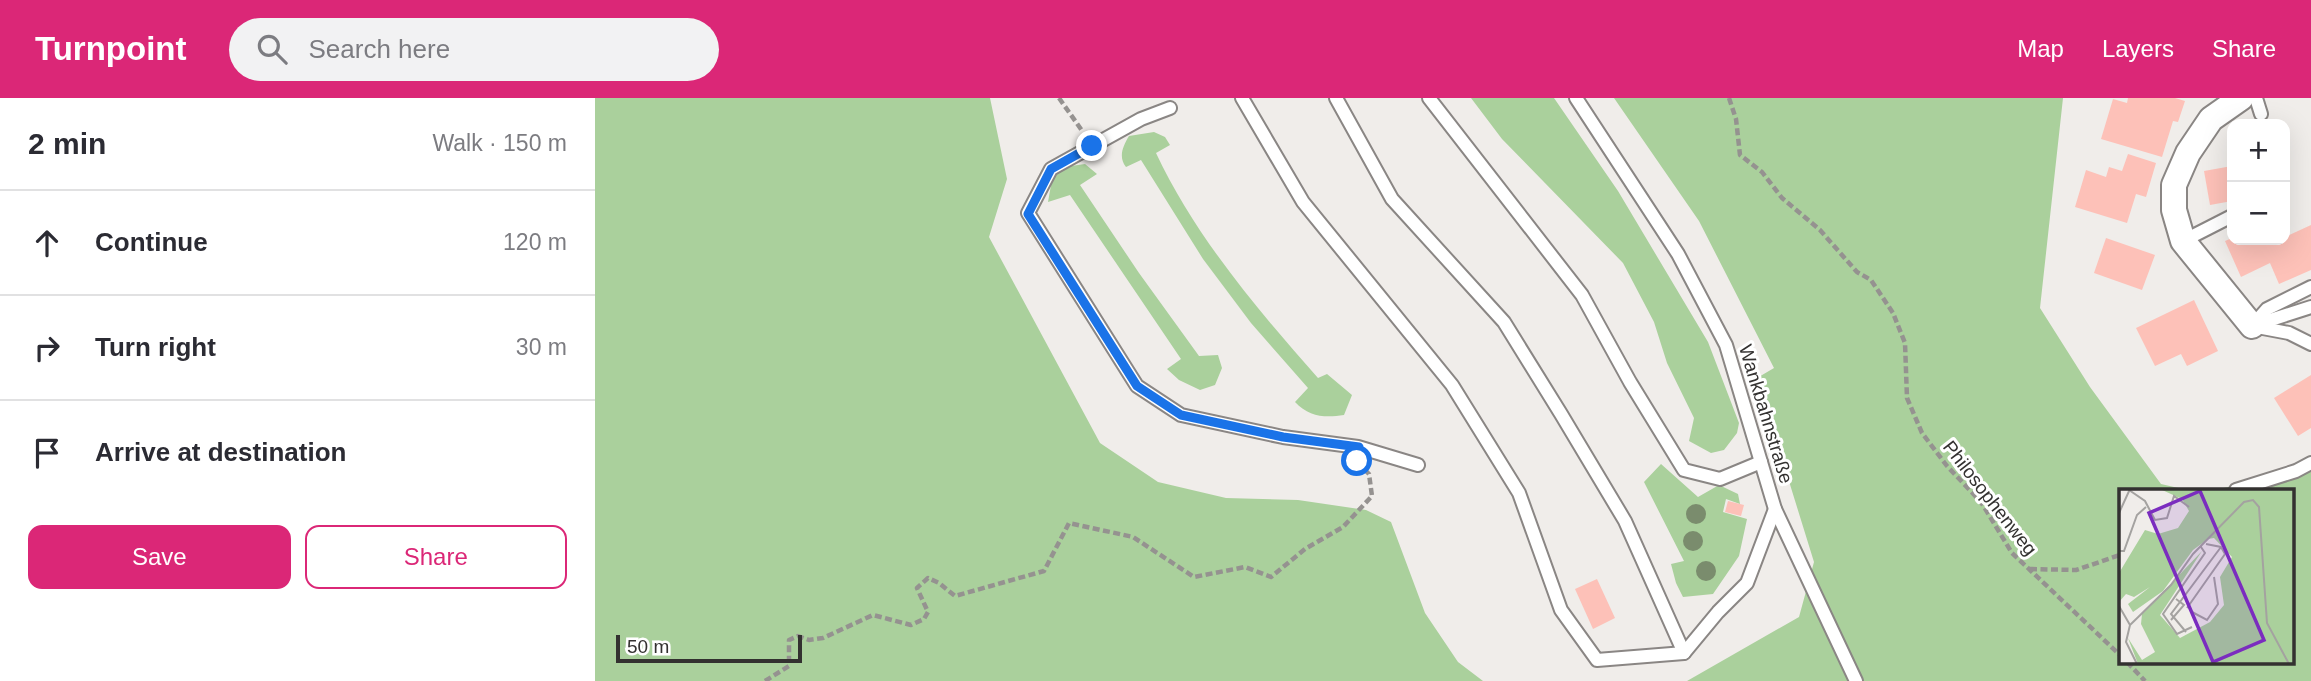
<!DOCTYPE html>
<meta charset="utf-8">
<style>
:root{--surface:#fff;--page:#f2f2f3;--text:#2b2b33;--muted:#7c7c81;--line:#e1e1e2;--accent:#db2777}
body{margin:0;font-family:Helvetica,sans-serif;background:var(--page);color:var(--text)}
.controls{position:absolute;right:21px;top:21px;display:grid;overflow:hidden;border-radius:14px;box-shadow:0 7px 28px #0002}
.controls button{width:63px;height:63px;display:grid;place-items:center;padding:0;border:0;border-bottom:2px solid var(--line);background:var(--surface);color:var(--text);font:35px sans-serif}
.scale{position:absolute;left:21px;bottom:18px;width:186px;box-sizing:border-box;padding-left:7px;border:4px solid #333130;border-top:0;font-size:19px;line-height:24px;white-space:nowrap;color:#333130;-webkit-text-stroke:5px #fff;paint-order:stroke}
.stop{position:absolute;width:21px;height:21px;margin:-16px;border:5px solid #1a73e8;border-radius:50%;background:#fff}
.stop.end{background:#1a73e8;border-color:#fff;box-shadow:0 2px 7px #0008}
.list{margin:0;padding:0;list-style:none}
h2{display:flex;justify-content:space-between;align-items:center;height:91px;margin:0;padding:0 28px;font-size:30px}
h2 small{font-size:23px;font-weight:400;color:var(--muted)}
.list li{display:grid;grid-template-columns:46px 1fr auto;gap:21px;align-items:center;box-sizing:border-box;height:105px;padding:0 28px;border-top:2px solid var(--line)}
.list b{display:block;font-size:26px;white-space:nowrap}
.list em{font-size:23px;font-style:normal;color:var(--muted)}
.actions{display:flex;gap:14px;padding:21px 28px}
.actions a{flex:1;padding:16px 0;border:2px solid var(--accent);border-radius:14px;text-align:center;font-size:24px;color:var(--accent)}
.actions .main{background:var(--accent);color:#fff}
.icon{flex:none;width:38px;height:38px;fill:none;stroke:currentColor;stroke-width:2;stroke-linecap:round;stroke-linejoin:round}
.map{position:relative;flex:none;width:1716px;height:583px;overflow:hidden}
header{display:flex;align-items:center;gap:42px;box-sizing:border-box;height:98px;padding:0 35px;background:var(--accent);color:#fff}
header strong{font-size:33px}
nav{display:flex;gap:38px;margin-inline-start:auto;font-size:24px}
.search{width:490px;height:63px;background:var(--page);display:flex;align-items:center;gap:18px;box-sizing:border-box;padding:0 24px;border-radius:38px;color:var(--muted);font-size:26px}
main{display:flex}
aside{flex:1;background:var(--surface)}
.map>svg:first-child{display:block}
.green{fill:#aad09c}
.building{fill:#fdc1b8}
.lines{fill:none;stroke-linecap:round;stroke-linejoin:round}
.lane-casing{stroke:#8a8684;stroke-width:16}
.street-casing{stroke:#8a8684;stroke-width:28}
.path{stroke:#959290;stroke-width:4.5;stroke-dasharray:7 3.5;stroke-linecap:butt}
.lane{stroke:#fff;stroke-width:12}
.street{stroke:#fff;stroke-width:24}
.tree{fill:#7a8c6d}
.route{stroke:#1a73e8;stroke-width:9}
.labels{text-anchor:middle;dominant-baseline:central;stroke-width:6;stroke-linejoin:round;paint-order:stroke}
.street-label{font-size:19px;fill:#333130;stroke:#fff}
.inset-road{fill:none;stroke:#a4a2a0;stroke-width:2}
.view{fill:#7b2cbf;fill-opacity:0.15;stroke:#7b2cbf;stroke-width:3.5}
.inset-edge{fill:none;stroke:#333130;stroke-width:3.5}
</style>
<header>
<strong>Turnpoint</strong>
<div class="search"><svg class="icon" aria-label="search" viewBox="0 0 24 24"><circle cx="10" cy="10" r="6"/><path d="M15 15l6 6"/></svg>Search here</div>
<nav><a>Map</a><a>Layers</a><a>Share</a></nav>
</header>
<main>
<aside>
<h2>2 min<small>Walk · 150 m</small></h2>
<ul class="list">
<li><svg class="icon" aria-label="ahead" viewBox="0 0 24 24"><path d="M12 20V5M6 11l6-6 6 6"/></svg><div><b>Continue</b></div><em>120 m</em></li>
<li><svg class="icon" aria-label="right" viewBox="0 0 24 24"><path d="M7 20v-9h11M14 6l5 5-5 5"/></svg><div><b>Turn right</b></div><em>30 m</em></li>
<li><svg class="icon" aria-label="arrive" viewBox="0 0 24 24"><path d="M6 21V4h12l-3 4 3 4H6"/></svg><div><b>Arrive at destination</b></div></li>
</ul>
<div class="actions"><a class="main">Save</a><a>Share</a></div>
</aside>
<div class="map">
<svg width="1716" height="583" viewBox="0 0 1716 583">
<rect width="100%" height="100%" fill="#f0edea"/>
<!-- green -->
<g class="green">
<path d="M0,0h395l17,81 -18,58 111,206 58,39 68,16 72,2 68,10 25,12 34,91 33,49 25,19h-888z"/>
<path d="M876,0h83l64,93 90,151 31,81 -2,10 -13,17 -13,3 -22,-12 5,-23 -27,-55 -13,-41 -31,-59 -121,-124z"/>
<path d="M1019,0h449l-23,210 50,79 71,97 26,6h-67v172h172v-172h-79l98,-19v210h-624l112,-64 15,-55 -57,-184 17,-10 -75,-147z"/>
<path d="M559,34l11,5 5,8 -14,8c39,83 101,156 162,225l9,-4 25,21 -8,20c-19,3 -35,2 -49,-13l13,-14 -57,-65 -48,-64 -62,-99 -15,7c-8,-10 -3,-21 3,-31z"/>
<path d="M490,66l12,10 -17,11 59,88 60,83 19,-1 4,13 -7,17 -15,5 -21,-10 -12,-11 14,-10 -111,-164 -22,7 5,-28 11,-7z"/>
<path d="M1066,366l37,33 21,-12 19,9 2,10 -14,-5 -3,13 24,7 -8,37 -26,38 -30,3 -7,-14 -5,-19 13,-3 -40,-79z"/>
</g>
<!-- building -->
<g class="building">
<path d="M1533,0h47l10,3 -7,21 -5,-1 -11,36 -61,-18 12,-40 14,4z"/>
<path d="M1533,56l28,9 -10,34 -10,-3 -9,29 -52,-16 11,-37 20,7 3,-10 13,4z"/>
<path d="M1637,68v35l-22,4 -6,-34z"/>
<path d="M1716,127v45l-32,14 -9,-21 -29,14 -16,-36 7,-3v2h35l2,4 16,-4v-3z"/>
<path d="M1511,140l49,17 -13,35 -48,-17z"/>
<path d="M1599,202l24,51 -31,15 -6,-12 -26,12 -19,-38z"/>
<path d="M1716,277v53l-13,8 -24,-38z"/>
<path d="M1133,403l16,4 -3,11 -16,-4z"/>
<path d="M1002,481l18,39 -22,11 -18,-40z"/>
</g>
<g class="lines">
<!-- lane casing -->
<g class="lane-casing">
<g id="lane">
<path d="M647,0l61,104 149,183 67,108 42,117 36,50 87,-7 34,-41 29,-29 28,-74"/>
<path d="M741,0l56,101 112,123 57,92 64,107 59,132"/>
<path d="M834,0l153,197 48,87 54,88 36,9 41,-17"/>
<path d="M981,0l102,156 48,91 49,164 81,172"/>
<path d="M1661,0l5,16"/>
<path d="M575,10l-29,11 -90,50 -23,44 109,173 44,29 102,22 75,10 60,18"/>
<path d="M1588,143l49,-25"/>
<path d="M1660,227l56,-18"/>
<path d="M1657,228l15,-17 44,-22"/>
<path d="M1657,228l37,7 22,11"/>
<path d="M1641,392l60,-19 15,-8"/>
</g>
</g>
<!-- street casing -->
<g class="street-casing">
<path id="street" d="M1646,0l-30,21 -23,34 -14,32v25l9,31 69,85"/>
</g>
<!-- path -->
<g class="path">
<path d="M464,0l24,34"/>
<path d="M1134,0l7,21 4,36 22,17 20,26 38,32 37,42 14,8 22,33 12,30 2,55 15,35 25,33 34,36 31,51 108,102"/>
<path d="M1435,471l46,1 44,-15"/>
<path d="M1532,564l18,19"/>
<path d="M170,583l24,-15v-26l9,-4 11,4 14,-2 50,-23 38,10 13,-6 4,-7 -11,-24 11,-10 11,5 16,13 89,-25 25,-48 64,14 61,40 51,-10 26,10 34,-28 38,-22 29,-31 -3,-22 -7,-7"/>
</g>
<!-- lane -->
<use href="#lane" class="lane"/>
<!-- street -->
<use href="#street" class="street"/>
</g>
<!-- trees -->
<g class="tree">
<circle cx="1101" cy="416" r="10"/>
<circle cx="1098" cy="443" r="10"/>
<circle cx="1111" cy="473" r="10"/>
</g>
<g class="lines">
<!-- route -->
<path class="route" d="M497,48l-41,23 -23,45 109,172 44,29 102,22 76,10 -2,14"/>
</g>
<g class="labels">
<!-- street labels -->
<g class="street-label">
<text transform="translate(1171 316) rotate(73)">Wankbahnstraße</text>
<text transform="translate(1395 400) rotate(52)">Philosophenweg</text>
</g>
</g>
<!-- overview -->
<g transform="translate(1524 391)">
<rect width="175" height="175" fill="#f0edea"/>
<path d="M41,0h134v175h-156l-10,-26 14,22 13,-8 -14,-28 1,-10 60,-63 -42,64 20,23 30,-16 14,-17 -4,-28 12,-20 -18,-19 -6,1 -15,11 -30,41 -30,21 -5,-8 22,-17 -16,10 -8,-3 -7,8v-29l26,-43 13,4 20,-6 11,-17 -7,-12z" fill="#aad09c"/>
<path class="inset-road" d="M10,1l16,11 10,19 12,-2 7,-22 15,11M0,24l11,-24M0,62h5l13,-36 9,-8M0,117l11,19M68,119l38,-54 -4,-7 -15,-3M73,123l15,8 11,-16 -4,-27M52,131l13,-15 -8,-6M73,138l-15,7 -14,-20 42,-61 -4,-6M67,143l-15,-18 50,-67M18,175l-11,-22 4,-17 41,-40 22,-31 51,-52 9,-2 6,7 8,116 22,41"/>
<path class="view" d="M81,2l64,149 -51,22 -64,-149z"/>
<rect width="175" height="175" class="inset-edge"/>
</g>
</svg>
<div class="controls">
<button>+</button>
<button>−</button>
</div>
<div class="scale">50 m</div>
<div class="stop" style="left:762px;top:363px"></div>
<div class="stop end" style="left:497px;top:48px"></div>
</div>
</main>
